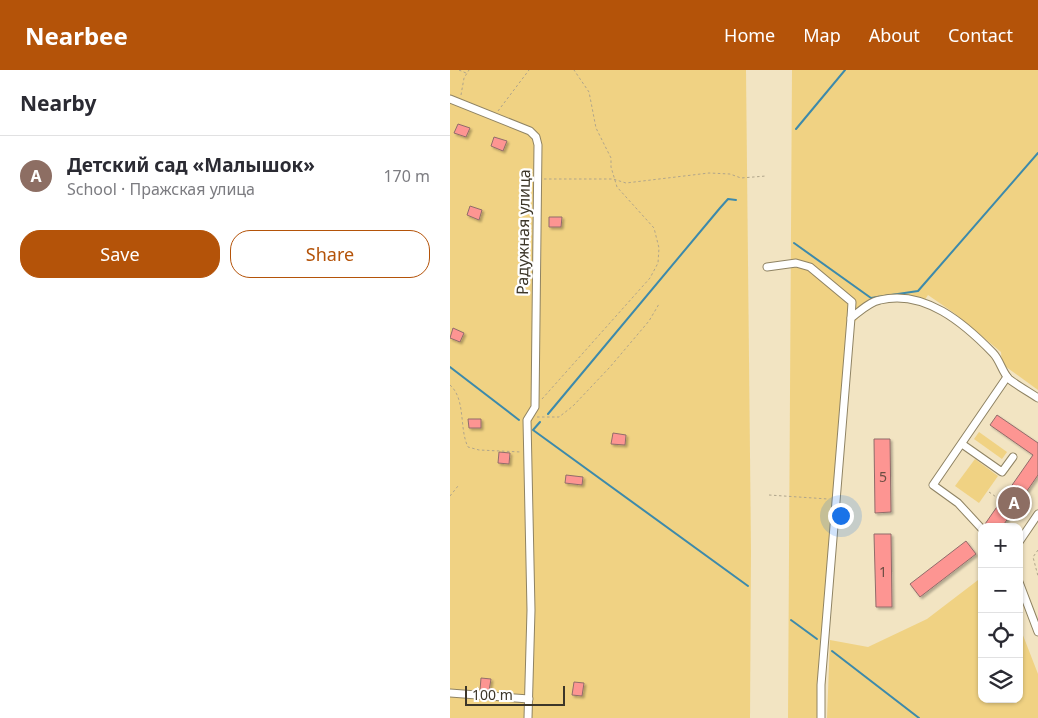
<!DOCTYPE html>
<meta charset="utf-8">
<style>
:root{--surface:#fff;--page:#f7f7f7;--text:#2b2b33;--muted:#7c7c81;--line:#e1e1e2;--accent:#b45309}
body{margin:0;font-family:"Noto Sans",sans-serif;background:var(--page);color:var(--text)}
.controls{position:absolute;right:15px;bottom:15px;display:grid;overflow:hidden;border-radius:10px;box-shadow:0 1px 4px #0004}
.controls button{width:45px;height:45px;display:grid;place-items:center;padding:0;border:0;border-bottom:1px solid var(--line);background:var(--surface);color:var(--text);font:25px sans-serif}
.scale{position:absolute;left:15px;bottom:12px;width:100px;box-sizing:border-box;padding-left:5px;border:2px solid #3c3629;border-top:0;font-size:14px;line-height:18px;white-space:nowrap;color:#3c3629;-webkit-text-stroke:4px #fff;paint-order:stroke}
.you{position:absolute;left:390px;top:445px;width:18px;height:18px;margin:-12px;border:4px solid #fff;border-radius:50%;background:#1a73e8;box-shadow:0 0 0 8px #1a73e833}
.badge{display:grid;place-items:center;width:32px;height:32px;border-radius:50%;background:var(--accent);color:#fff;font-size:16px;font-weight:700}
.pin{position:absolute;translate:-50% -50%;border:2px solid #fff;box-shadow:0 1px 5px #0006}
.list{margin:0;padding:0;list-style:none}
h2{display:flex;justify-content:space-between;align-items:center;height:65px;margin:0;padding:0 20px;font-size:21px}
h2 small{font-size:16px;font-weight:400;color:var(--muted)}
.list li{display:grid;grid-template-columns:32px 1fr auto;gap:15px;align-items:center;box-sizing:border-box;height:80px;padding:0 20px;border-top:1px solid var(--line)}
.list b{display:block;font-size:19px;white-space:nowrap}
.list p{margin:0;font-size:16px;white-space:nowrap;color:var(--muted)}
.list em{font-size:16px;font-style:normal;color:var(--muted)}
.actions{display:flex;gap:10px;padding:15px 20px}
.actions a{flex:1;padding:11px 0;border:1px solid var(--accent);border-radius:20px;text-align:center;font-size:18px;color:var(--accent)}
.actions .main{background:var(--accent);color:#fff}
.icon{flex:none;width:28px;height:28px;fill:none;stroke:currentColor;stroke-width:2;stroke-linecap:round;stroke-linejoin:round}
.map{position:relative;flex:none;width:588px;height:648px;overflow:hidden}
header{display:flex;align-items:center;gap:30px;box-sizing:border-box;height:70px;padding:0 25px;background:var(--accent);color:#fff}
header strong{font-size:24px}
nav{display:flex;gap:28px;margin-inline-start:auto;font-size:18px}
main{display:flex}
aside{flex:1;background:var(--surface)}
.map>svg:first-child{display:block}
.green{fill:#f0d283}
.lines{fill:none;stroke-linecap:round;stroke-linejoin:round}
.stream{stroke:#3d8aab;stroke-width:2}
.building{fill:#fd9592;stroke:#916c6a;filter:url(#shadow)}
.minor-casing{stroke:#8f8363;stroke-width:9}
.path{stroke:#b0a58b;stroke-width:1;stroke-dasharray:2.5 2.5;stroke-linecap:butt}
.minor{stroke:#fff;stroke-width:7}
.labels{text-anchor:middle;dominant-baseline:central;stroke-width:4.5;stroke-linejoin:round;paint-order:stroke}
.number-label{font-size:14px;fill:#6c4e43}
.street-label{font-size:16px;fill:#3c3629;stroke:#fff}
</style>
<header>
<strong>Nearbee</strong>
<nav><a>Home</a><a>Map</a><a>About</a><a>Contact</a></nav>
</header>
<main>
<aside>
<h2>Nearby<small></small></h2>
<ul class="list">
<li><span class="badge" style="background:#8d6e63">A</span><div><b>Детский сад «Малышок»</b><p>School · Пражская улица</p></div><em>170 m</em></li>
</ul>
<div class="actions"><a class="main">Save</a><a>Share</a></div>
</aside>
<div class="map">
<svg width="588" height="648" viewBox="0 0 588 648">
<defs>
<filter id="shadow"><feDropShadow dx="2" dy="2" stdDeviation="1" flood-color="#0004"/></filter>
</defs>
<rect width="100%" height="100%" fill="#f2e4c2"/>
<!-- green -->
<g class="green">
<path d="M0,0h296l5,482 -1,166h-300z"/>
<path d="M342,0h246v320l-36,-26 -1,-12 -47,-39 -26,-18 -6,9c-31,-6 -48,-5 -69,20l-5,-1 -25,395h-35z"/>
<path d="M529,362l28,20 -5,7 -28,-20z"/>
<path d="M525,389l23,17 -19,27 -24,-17z"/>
<path d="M532,507v122h37v-74l19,49v44h-211l3,-78 38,7 59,-28z"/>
</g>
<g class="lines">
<!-- stream -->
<g class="stream">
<path d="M346,59l49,-59"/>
<path d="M344,173l77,55 47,-7 120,-138"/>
<path d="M0,297l69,53"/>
<path d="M98,344l172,-206 8,-9 8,1"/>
<path d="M90,352l-7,8 215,156"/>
<path d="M341,550l26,19"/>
<path d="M382,581l87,67"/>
</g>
</g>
<!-- building -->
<g class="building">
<path d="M8,54l12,4 -4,9 -12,-4z"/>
<path d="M44,67l13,4 -4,10 -12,-5z"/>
<path d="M20,136l12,4 -3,10 -12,-5z"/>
<path d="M99,147h13l-1,10h-12z"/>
<path d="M3,258l11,5 -4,9 -10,-4z"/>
<path d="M547,345l41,28v32l-36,52h-15l-2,-3 48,-69 -43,-30z"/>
<path d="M18,349h13v9h-12z"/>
<path d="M163,363l13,2 -1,10 -14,-1z"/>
<path d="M424,369h16l1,73 -16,1z"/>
<path d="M49,382l11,1 -1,11 -11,-1z"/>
<path d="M116,405l17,2 -1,8 -17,-2z"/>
<path d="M424,464h17l1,73h-16z"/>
<path d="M516,471l10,13 -56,43 -10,-13z"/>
<path d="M31,608l10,1 -2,12 -9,-1z"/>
<path d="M124,612l10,1 -2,13 -10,-1z"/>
</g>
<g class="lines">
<!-- minor casing -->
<g class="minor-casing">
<g id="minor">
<path d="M0,29l80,32 6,6 2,8 -3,262 -8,13 4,190 -3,108"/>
<path d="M317,197l29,-4 14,4 42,35 -1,16"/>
<path d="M512,374l40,28 11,-15"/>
<path d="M532,459l-24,-26 -25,-18 74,-108"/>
<path d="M569,472l19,-28"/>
<path d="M569,512l19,50"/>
<path d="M0,623l79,6"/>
<path d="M371,648v-33l30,-367c8,-6 18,-16 29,-18 44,-11 84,23 113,53 7,7 9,19 16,26 9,7 20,13 29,19"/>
</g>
</g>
<!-- path -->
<g class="path">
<path d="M9,0l7,3"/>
<path d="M11,25l3,-17 5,-8"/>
<path d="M48,41l31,-41"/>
<path d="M94,109h69l13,4 83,-10 21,1 11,4 25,-2"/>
<path d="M0,315c16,14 9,44 18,62l11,3 42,2"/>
<path d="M92,329l108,-121 8,-15 1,-15 -5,-20 -37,-41 -6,-20v-9l-15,-30 -7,-36 -15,-22"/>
<path d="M87,347h22l14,-11 37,-39 39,-46 10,-17"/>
<path d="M539,422l10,7"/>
<path d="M319,425l59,4"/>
<path d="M0,426l8,-10"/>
<path d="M588,480l-5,7 5,19"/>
</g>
<!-- minor -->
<use href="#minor" class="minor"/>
</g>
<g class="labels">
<!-- number labels -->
<g class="number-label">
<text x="433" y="406">5</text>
<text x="433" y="501">1</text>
</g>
<!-- street labels -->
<g class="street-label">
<text transform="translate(73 162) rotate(-89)">Радужная улица</text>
</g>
</g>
</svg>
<div class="controls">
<button>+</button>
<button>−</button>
<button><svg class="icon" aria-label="locate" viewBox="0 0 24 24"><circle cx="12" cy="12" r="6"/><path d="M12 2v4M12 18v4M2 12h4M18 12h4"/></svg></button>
<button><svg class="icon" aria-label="layers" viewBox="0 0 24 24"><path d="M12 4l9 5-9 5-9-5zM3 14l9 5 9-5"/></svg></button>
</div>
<div class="scale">100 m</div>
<div class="you"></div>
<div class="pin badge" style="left:564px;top:433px;background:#8d6e63">A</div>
</div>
</main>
